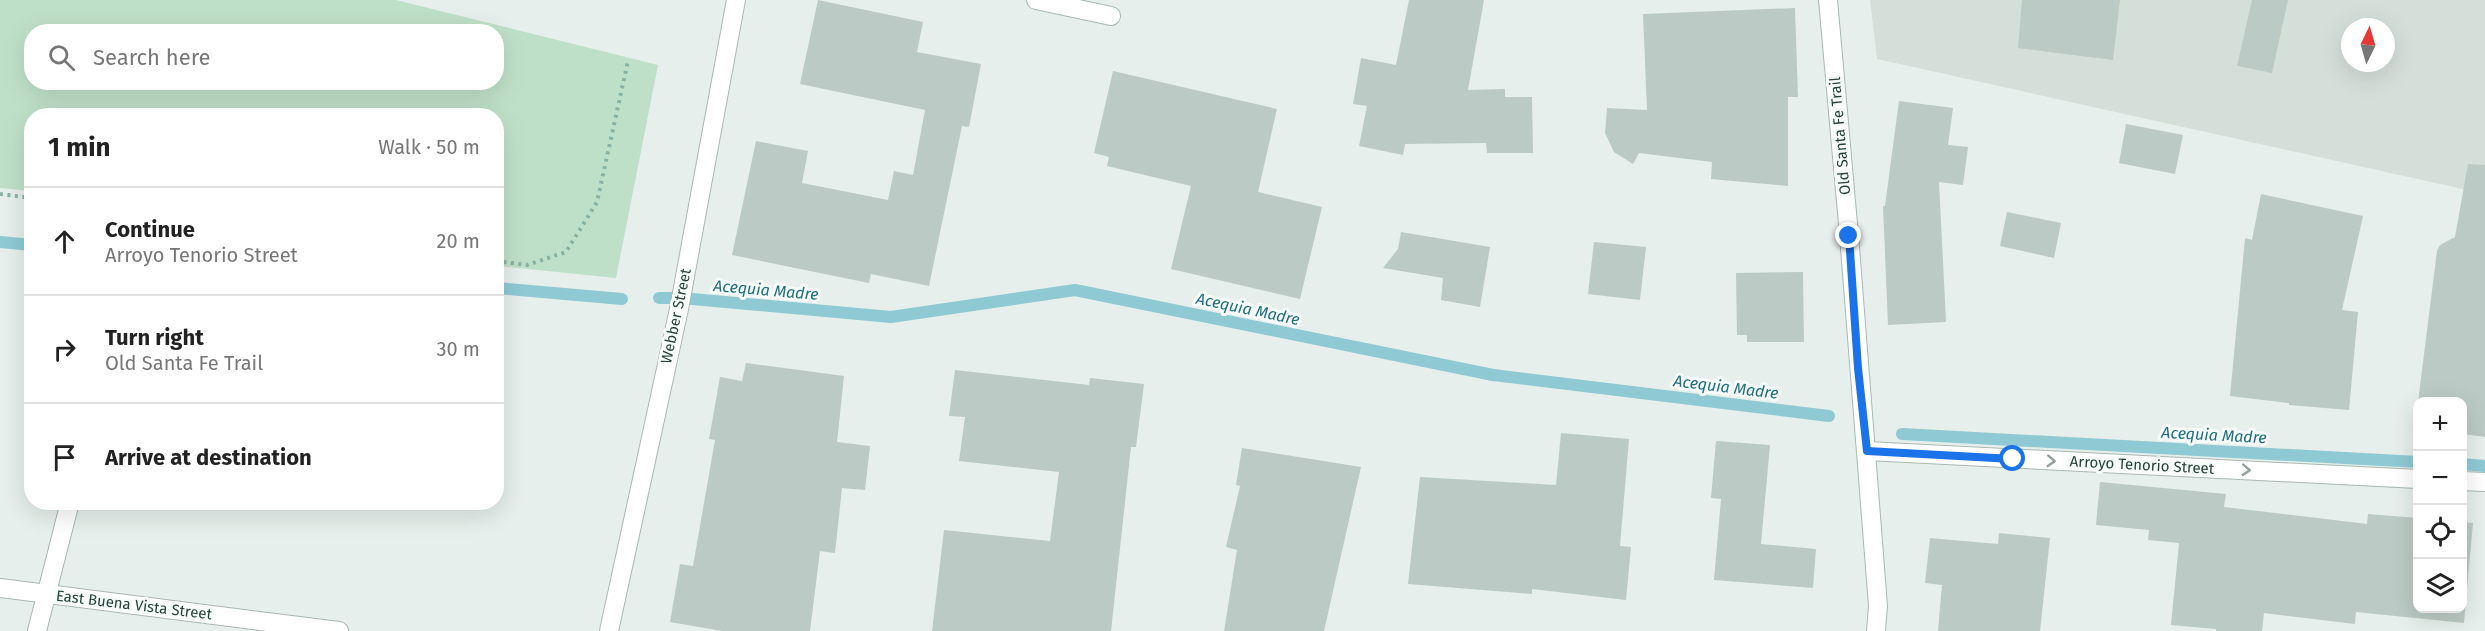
<!DOCTYPE html>
<meta charset="utf-8">
<style>
:root{--surface:#fff;--page:#f2f2f2;--text:#222;--muted:#767676;--line:#e0e0e0}
body{margin:0;font-family:"Fira Sans",sans-serif;background:var(--page);color:var(--text)}
.controls{position:absolute;right:18px;bottom:18px;display:grid;overflow:hidden;border-radius:12px;box-shadow:0 6px 24px #0002}
.controls button{width:54px;height:54px;display:grid;place-items:center;padding:0;border:0;border-bottom:2px solid var(--line);background:var(--surface);color:var(--text);font:30px sans-serif}
.compass{position:absolute;left:2341px;top:18px;width:54px;height:54px;border-radius:50%;background:var(--surface);box-shadow:0 6px 24px #0002;rotate:5deg}
.stop{position:absolute;width:18px;height:18px;margin:-14px;border:4px solid #1a73e8;border-radius:50%;background:#fff}
.stop.end{background:#1a73e8;border-color:#fff;box-shadow:0 2px 6px #0008}
.list{margin:0;padding:0;list-style:none}
h2{display:flex;justify-content:space-between;align-items:center;height:78px;margin:0;padding:0 24px;font-size:26px}
h2 small{font-size:20px;font-weight:400;color:var(--muted)}
.list li{display:grid;grid-template-columns:39px 1fr auto;gap:18px;align-items:center;box-sizing:border-box;height:108px;padding:0 24px;border-top:2px solid var(--line)}
.list b{display:block;font-size:22px;white-space:nowrap}
.list p{margin:0;font-size:20px;white-space:nowrap;color:var(--muted)}
.list em{font-size:20px;font-style:normal;color:var(--muted)}
.icon{flex:none;width:33px;height:33px;fill:none;stroke:currentColor;stroke-width:2;stroke-linecap:round;stroke-linejoin:round}
.map{position:relative;flex:none;width:2485px;height:631px;overflow:hidden}
.search{position:absolute;background:var(--surface);box-shadow:0 6px 24px #0002;left:24px;top:24px;width:480px;height:66px;display:flex;align-items:center;gap:15px;box-sizing:border-box;padding:0 21px;border-radius:24px;color:var(--muted);font-size:22px}
.panel{position:absolute;background:var(--surface);box-shadow:0 6px 24px #0002;left:24px;top:108px;width:480px;height:402px;border-radius:24px}
.map>svg:first-child{display:block}
.built{fill:#d4dfda;fill-rule:evenodd}
.green{fill:#bfe0c8;fill-rule:evenodd}
.lines{fill:none;stroke-linecap:round;stroke-linejoin:round}
.stream{stroke:#8ec9d4;stroke-width:12}
.building{fill:#bbcac4}
.minor-casing{stroke:#a8b8b2;stroke-width:20}
.secondary-casing{stroke:#a4bbb3;stroke-width:20}
.path{stroke:#86b3a5;stroke-width:4;stroke-dasharray:3 4.5;stroke-linecap:butt}
.minor{stroke:#fff;stroke-width:18}
.secondary{stroke:#fff;stroke-width:18}
.oneway{stroke:#92a09c}
.route{stroke:#1a73e8;stroke-width:8}
.labels{text-anchor:middle;dominant-baseline:central;stroke-width:6;stroke-linejoin:round;paint-order:stroke}
.street-label{font-size:15px;fill:#24423a;stroke:#f7fbf9}
.water-label{font-size:16px;font-style:italic;fill:#1c6f80;stroke:#f7fbf9}
</style>
<div class="map">
<svg width="2485" height="631" viewBox="0 0 2485 631">
<rect width="100%" height="100%" fill="#e6efeb"/>
<!-- built -->
<path class="built" d="M1870,0h615v194l-608,-135zM2350,27h36v36h-36z"/>
<!-- green -->
<path class="green" d="M0,0h396l262,65 -42,213 -119,-12 -1,-150h-464l-1,75 -31,-3zM32,32h464v50h-464z"/>
<g class="lines">
<!-- stream -->
<g class="stream">
<path d="M0,242l32,3"/>
<path d="M496,288l126,11"/>
<path d="M659,298h22l210,19 184,-27 418,85 336,41"/>
<path d="M1902,434l516,28"/>
<path d="M2462,464l23,2"/>
</g>
</g>
<!-- building -->
<g class="building">
<path d="M818,0l105,22 -6,30 64,12 -12,63 -7,-1 -33,160 -58,-12 -2,9 -137,-28 24,-114 52,10 -6,32 86,17 6,-29 19,4 12,-65 -125,-26z"/>
<path d="M1409,0h75l-16,90 37,-1v8h27l1,56h-46l-1,-10 -81,1 -2,11 -44,-9 8,-40 -14,-2 8,-46 35,7z"/>
<path d="M2022,0h98l-7,60 -95,-12z"/>
<path d="M2252,0h36l-16,73 -35,-7z"/>
<path d="M1795,8l3,89h-10v89l-77,-7 1,-17 -73,-9 -6,11 -19,-12 -9,-19 2,-25 40,2 -4,-96z"/>
<path d="M1113,71l164,38 -19,83 64,15 -22,92 -129,-30 20,-83 -84,-20 2,-9 -15,-4z"/>
<path d="M1899,101l54,7 -5,37 20,2 -5,38 -24,-3 7,140 -58,3 -5,-119h2z"/>
<path d="M2126,124l57,11 -8,39 -56,-11z"/>
<path d="M2468,164l17,1v272l-22,-3v-32h-45l19,-151 3,-6 15,-8z"/>
<path d="M2261,194l102,22 -21,94 16,2 -9,98 -60,-5v-2l-59,-7 15,-158 7,2z"/>
<path d="M2007,212l54,11 -7,35 -54,-12z"/>
<path d="M1401,232l89,15 -10,60 -39,-7 2,-22 -60,-10 15,-19z"/>
<path d="M1594,242l52,5 -6,53 -52,-6z"/>
<path d="M1803,272l1,70h-57v-7h-10l-1,-62z"/>
<path d="M746,363l98,13 -7,66 33,4 -5,44 -23,-2 -7,65 -15,-2 -10,80h-88l-52,-9 10,-58 13,2 22,-126 -6,-1 11,-62 22,4z"/>
<path d="M955,370l134,15 1,-7 54,6 -8,63h-5l-20,184h-179l12,-101 106,11 9,-69 -100,-11 6,-44 -16,-1z"/>
<path d="M1561,433l68,6 -9,107 11,1 -5,53 -94,-11v5l-124,-10 12,-107 136,8z"/>
<path d="M1716,441l54,4 -9,99 55,5 -3,39 -99,-8 7,-81 -10,-1z"/>
<path d="M1242,448l119,19 -37,164h-100l13,-81 -11,-3 14,-61 -4,-1z"/>
<path d="M2100,482l126,12 -2,13 143,17 1,-10 50,4v91h45v-87l10,1 -9,100 -108,-11 -1,12 -91,-11 -2,18h-46v-2l-45,-4 8,-82 -31,-3 1,-10 -53,-5z"/>
<path d="M1999,533l51,5 -10,93h-102l4,-46 -17,-2 5,-45 68,6z"/>
</g>
<g class="lines">
<!-- minor casing -->
<g class="minor-casing">
<g id="minor">
<path d="M1036,0l75,16"/>
<path d="M1867,451l551,28"/>
<path d="M2462,481l23,1"/>
<path d="M0,588l339,43"/>
<path d="M37,631l33,-129"/>
<path d="M609,631l70,-322 57,-309"/>
</g>
</g>
<!-- secondary casing -->
<g class="secondary-casing">
<path id="secondary" d="M1828,0l21,235 29,371 -2,25"/>
</g>
<!-- path -->
<g class="path">
<path d="M0,194l32,4"/>
<path d="M496,261l31,4 39,-13 31,-50 31,-141"/>
</g>
<!-- minor -->
<use href="#minor" class="minor"/>
<!-- secondary -->
<use href="#secondary" class="secondary"/>
</g>
<!-- one-way arrows -->
<defs><path id="oneway-chevron" d="M-2-3.5L2.5 0L-2 3.5" fill="none" stroke-width="1.6" stroke-linecap="round" stroke-linejoin="round" transform="scale(1.5)"/></defs>
<g class="oneway">
<use href="#oneway-chevron" transform="translate(2051 461) rotate(3)"/>
<use href="#oneway-chevron" transform="translate(2246 470) rotate(3)"/>
</g>
<g class="lines">
<!-- route -->
<path class="route" d="M1849,236l9,132 9,83 146,8"/>
</g>
<g class="labels">
<!-- street labels -->
<g class="street-label">
<text transform="translate(1840 136) rotate(-95)">Old Santa Fe Trail</text>
<text transform="translate(676 316) rotate(-78)">Webber Street</text>
<text transform="translate(2142 465) rotate(3)">Arroyo Tenorio Street</text>
<text transform="translate(134 605) rotate(7)">East Buena Vista Street</text>
</g>
<!-- water labels -->
<g class="water-label">
<text transform="translate(766 290) rotate(5)">Acequia Madre</text>
<text transform="translate(1248 309) rotate(12)">Acequia Madre</text>
<text transform="translate(1726 387) rotate(7)">Acequia Madre</text>
<text transform="translate(2214 435) rotate(3)">Acequia Madre</text>
</g>
</g>
</svg>
<div class="controls">
<button>+</button>
<button>−</button>
<button><svg class="icon" aria-label="locate" viewBox="0 0 24 24"><circle cx="12" cy="12" r="6"/><path d="M12 2v4M12 18v4M2 12h4M18 12h4"/></svg></button>
<button><svg class="icon" aria-label="layers" viewBox="0 0 24 24"><path d="M12 4l9 5-9 5-9-5zM3 14l9 5 9-5"/></svg></button>
</div>
<svg class="compass" viewBox="-18 -18 36 36"><path d="M0-13l5 13h-10z" fill="#e53935"/><path d="M0 13l5-13h-10z" fill="#767676"/></svg>
<div class="stop" style="left:2013px;top:459px"></div>
<div class="stop end" style="left:1849px;top:236px"></div>
<div class="search"><svg class="icon" aria-label="search" viewBox="0 0 24 24"><circle cx="10" cy="10" r="6"/><path d="M15 15l6 6"/></svg>Search here</div>
<section class="panel">
<h2>1 min<small>Walk · 50 m</small></h2>
<ul class="list">
<li><svg class="icon" aria-label="ahead" viewBox="0 0 24 24"><path d="M12 20V5M6 11l6-6 6 6"/></svg><div><b>Continue</b><p>Arroyo Tenorio Street</p></div><em>20 m</em></li>
<li><svg class="icon" aria-label="right" viewBox="0 0 24 24"><path d="M7 20v-9h11M14 6l5 5-5 5"/></svg><div><b>Turn right</b><p>Old Santa Fe Trail</p></div><em>30 m</em></li>
<li><svg class="icon" aria-label="arrive" viewBox="0 0 24 24"><path d="M6 21V4h12l-3 4 3 4H6"/></svg><div><b>Arrive at destination</b></div></li>
</ul>
</section>
</div>
